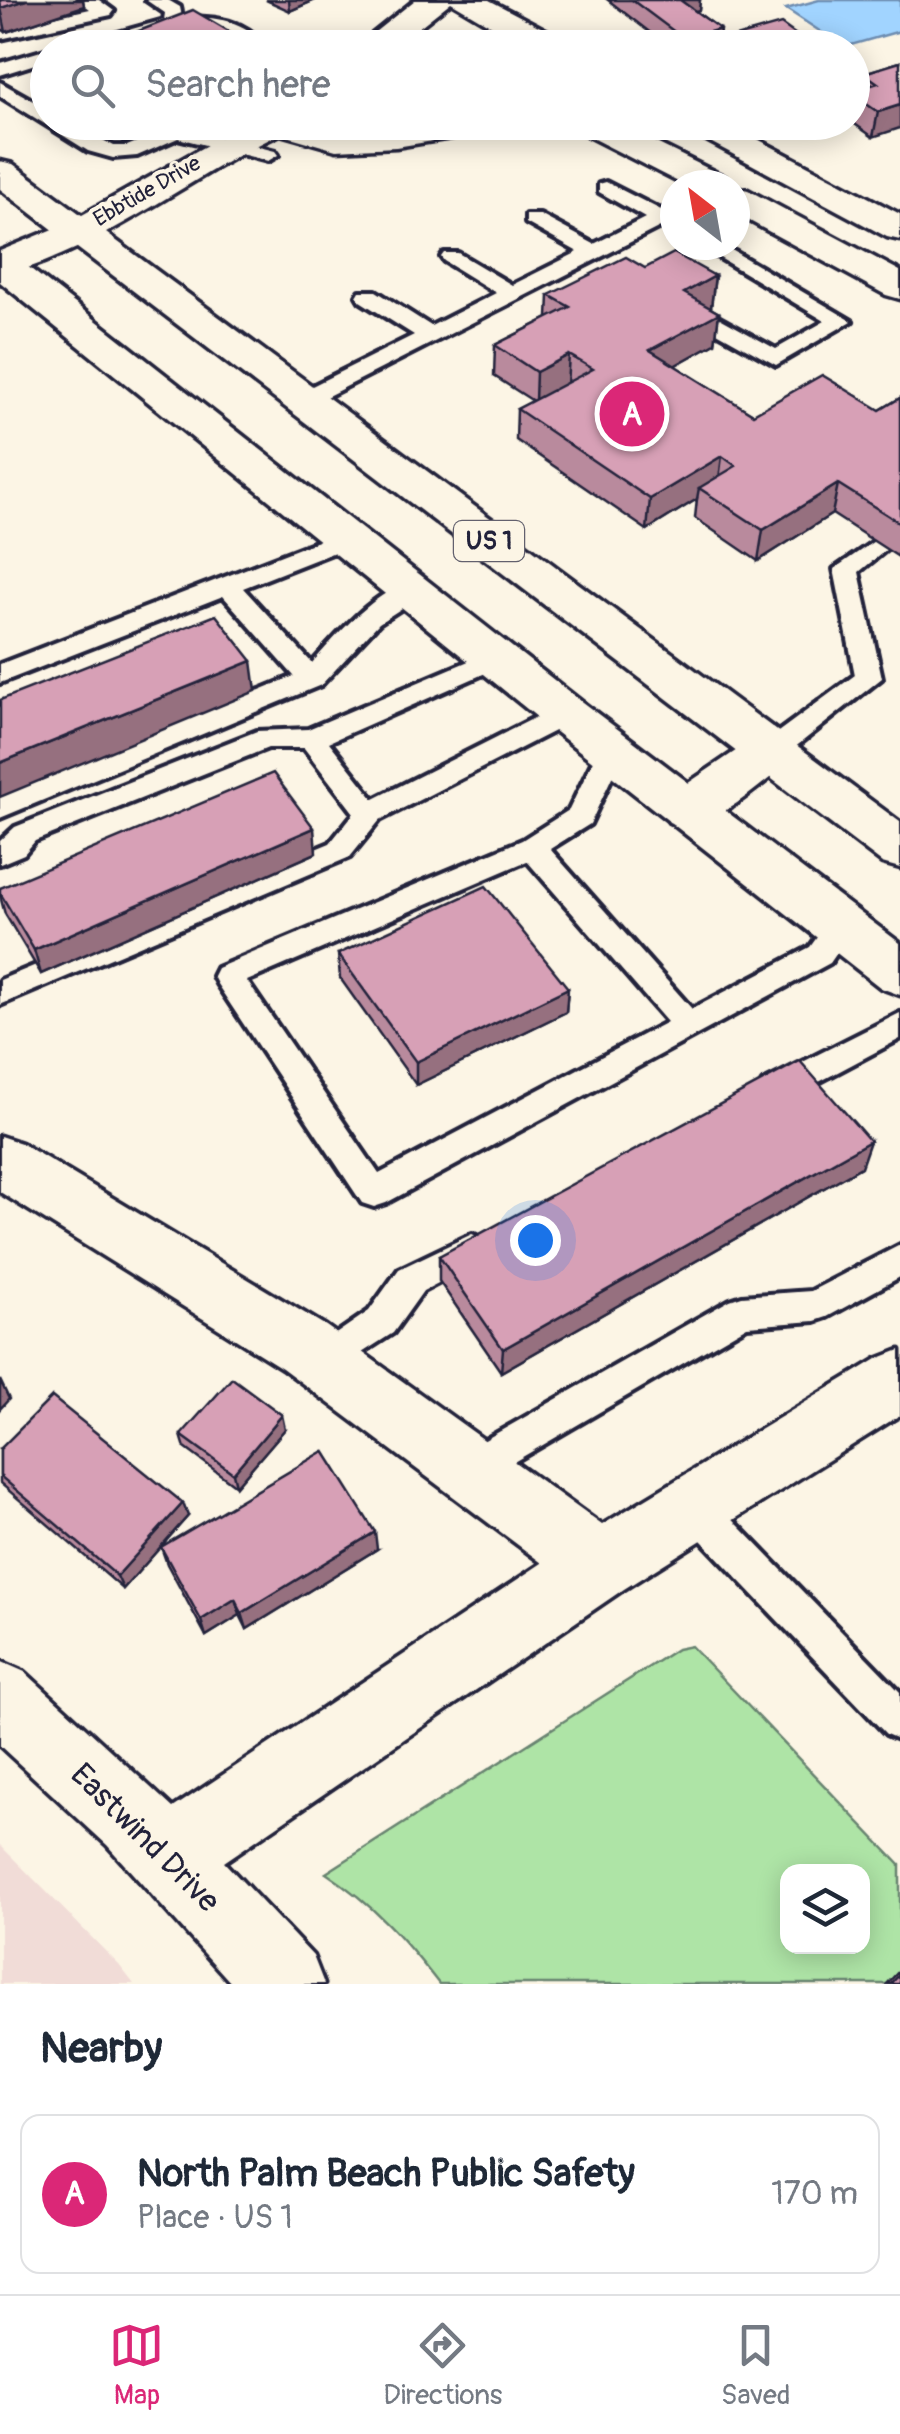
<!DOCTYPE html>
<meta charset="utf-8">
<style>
:root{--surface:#fff;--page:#f2f2f3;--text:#1f2937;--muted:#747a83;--line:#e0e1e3;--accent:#db2777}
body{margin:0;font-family:Pangolin,sans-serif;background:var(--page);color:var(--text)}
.controls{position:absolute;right:30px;bottom:30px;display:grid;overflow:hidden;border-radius:20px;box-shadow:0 5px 25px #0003}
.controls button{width:90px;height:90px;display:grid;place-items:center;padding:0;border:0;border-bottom:2px solid var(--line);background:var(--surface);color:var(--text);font:50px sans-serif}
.compass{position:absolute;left:660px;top:170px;width:90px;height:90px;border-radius:50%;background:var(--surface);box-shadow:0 5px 25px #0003;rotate:329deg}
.you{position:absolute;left:535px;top:1240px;width:35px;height:35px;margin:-25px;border:8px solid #fff;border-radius:50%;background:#1a73e8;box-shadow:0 0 0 15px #1a73e833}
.badge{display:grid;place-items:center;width:65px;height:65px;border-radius:50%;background:var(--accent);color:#fff;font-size:32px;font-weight:700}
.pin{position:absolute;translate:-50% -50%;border:5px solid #fff;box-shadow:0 2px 10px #0006}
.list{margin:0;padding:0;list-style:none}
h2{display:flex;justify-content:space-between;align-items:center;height:130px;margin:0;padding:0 40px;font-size:42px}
h2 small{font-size:32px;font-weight:400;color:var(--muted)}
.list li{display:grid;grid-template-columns:65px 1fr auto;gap:30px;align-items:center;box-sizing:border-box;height:160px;margin:0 20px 20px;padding:0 20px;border:2px solid var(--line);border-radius:20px}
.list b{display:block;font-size:38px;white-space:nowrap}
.list p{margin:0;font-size:32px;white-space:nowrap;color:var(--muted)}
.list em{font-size:32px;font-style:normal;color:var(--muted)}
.icon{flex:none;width:55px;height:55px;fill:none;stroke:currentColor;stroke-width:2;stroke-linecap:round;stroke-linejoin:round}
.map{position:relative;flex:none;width:900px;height:1984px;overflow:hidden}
.search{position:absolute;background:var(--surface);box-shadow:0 5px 25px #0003;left:30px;right:30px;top:30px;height:110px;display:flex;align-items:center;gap:25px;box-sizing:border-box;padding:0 35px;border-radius:55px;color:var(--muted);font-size:38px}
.sheet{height:310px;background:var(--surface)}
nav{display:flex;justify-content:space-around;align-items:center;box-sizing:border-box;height:140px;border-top:2px solid var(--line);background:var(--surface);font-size:28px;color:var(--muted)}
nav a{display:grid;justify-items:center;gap:5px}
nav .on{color:var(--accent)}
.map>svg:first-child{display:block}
.built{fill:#f1dcd7}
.green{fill:#aee4a6;stroke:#688370;stroke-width:2.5;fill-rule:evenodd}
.water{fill:#a1d4ff;stroke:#6e8db1;stroke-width:2.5}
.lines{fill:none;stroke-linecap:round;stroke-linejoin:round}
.service-casing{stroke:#22223b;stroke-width:8}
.minor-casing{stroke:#22223b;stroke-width:7}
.primary-casing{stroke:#22223b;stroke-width:7}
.service{fill:#fcf5e5;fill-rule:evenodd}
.minor{fill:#fcf5e5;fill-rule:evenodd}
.primary{fill:#fcf5e5;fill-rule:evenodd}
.wall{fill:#b98a9d;stroke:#22223b;stroke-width:2.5}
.shaded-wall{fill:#96707f;stroke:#22223b;stroke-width:2.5}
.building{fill:#d7a0b6;stroke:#22223b;stroke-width:2.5}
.labels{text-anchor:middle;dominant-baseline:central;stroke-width:8;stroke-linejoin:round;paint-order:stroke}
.far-street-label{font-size:22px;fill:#22223b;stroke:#fcf5e5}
.shield{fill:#fcf5e5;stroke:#63616e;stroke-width:2.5}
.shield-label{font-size:25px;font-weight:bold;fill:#22223b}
.near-street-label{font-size:32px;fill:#22223b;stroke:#fcf5e5}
</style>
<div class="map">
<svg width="900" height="1984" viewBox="0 0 900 1984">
<rect width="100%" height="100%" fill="#fcf5e5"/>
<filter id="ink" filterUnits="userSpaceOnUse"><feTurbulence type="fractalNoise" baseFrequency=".01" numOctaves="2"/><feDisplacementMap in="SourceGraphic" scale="20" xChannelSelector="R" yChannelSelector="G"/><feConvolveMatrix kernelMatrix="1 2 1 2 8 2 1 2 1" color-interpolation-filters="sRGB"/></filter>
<g filter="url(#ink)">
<!-- built -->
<path class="built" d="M0,1845l119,120 15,19h-134z"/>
<!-- green -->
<path class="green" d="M691,1646l209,219v119h-461c-34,-44 -66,-80 -113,-111l351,-224zM788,1872h74v74h-74z"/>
<!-- water -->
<path class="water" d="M819,0h81v31l-56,16 -58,-38z"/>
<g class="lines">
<!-- service casing -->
<g class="service-casing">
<g id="service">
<path d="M78,0h21l15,11 -3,4 -111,24v-10l90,-20z"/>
<path d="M146,0h22l12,7 2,10c33,0 64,2 85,31h-19c-39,-45 -105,-6 -152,0 -10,1 -21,0 -32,0l100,-28 1,-7z"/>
<path d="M48,49v11l-48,15v-12z"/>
<path d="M0,82l48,27v13h21l45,24h13l49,-20 99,25 3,4 -10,6 -90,-23 -41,18 -24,2 -25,-7 -88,-55z"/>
<path d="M606,182l55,28 14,-5v25l-15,-3 -350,178h-16l-3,-5 3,-5 120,-60 -54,-34 -3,-5 3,-5h16l55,35 65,-33 -52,-32 -3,-4 3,-4h14l54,32 66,-33 -52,-29v-8h14l54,29 51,-26 -46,-26v-8z"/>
<path d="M698,245h25l129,76 -76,44 -77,-43 11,-6 8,1 58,32 49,-28z"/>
<path d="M346,530l9,2 3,6 -3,6 -112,44 69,75c21,-23 74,-87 107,-78l3,6 -3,6 -40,26 -58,62 -321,133v-21l294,-121 -71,-80 -223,87v-19z"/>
<path d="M880,537l12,8 -33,27 23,106 -103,82h-20l-3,-7 3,-7 96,-71 -21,-106z"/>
<path d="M497,649l9,3 4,6 -4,6 -177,78 45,57 182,-92h18l4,7 -4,7 -194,99 -30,37 -350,148v-25l330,-137 24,-30 -50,-65h-36l-233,93 -11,13 -24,10v-23l15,-14 242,-96 51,-2z"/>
<path d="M612,739l10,3 3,7 -35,75 -40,25 142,160 118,-62 20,-28 10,-3 10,3 5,8 -25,36 -444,240 -12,4 -12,-4 -145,-219 -4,-8 4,-8 305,-128 47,-30 33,-68zM527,861l140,161 -288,152 -132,-193z"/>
<path d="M900,1013v26l-115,61 -11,4 -11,-4 -5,-9 5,-9z"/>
<path d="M472,1234l12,5 5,10 -5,10 -61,32 -30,42 -70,45 -12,-5 -5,-11 5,-11 58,-40 30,-42z"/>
<path d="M900,1245v32l-73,40 -12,4 -68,5 -266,155 -13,5 -13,-5 -5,-12 5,-12 275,-157 12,-4 69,-5z"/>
<path d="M695,1489l13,5 192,198v48l-14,-6 -204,-214 -5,-13 5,-13z"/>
</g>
</g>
<!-- minor casing -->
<g class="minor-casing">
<g id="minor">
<path d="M415,0h74l78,41 4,7h-42l-78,-46 -58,46h-38z"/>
<path d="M248,122h68l21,6 78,-6h90l-5,7 -12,3 -92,15 -60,3 -56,-16c-94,44 -178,117 -280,142v-25l66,-27z"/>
<path d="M569,122h45l111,55 5,8h-46l-110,-56z"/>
<path d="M681,122h44l175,92v26l-13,-3 -201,-108z"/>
<path d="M735,187l13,3 152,81v28l-14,-4 -151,-82z"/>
<path d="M769,735l17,5 8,13 -8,13c-32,22 -76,69 -117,56l-7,-13 7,-13 83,-56z"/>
<path d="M0,1136l21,7 305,183 276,199 275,-166 23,-9v65l-276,174 -400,273 89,94 11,28h-92l-125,-139 -107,-99v-85l25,11 148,136 369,-245 -260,-195 -282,-176z"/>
</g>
</g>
<!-- primary casing -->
<g class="primary-casing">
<g id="primary">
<path d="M0,161l13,3 887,658v46l-18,-5 -882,-674z"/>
<path d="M0,252l13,3 569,447 318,241v52l-19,-7 -333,-262 -548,-444z"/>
</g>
</g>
<!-- service -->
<use href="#service" class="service"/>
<!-- minor -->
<use href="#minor" class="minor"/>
<!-- primary -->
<use href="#primary" class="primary"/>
</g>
<!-- wall -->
<g class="wall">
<path d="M0,0h83l1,6 -78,26 -6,-4z"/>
<path d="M266,0h49l-25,11z"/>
<path d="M608,0h92l-1,10 -4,1 25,18 -1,13 95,6h-144z"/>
<path d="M900,62l-27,75 -21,-15v-31l10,-3 2,-15z"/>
<path d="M790,122h38l-1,5 -36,1z"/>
<path d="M715,276l-4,31h-2l10,6 -4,30 -41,23 79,48 127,-4 20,-12v160l-68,-44 -74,47 -63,-43 2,-19 -50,31 -131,-90 1,-31 16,-8 -39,-25 1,-31 53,-27 1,-23z"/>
<path d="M316,853l-275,121 -36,-60 -5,-18v-8z"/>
<path d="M338,954l230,34 -2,24 -150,73 -76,-107z"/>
<path d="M861,1167l-360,205 -62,-91v-25z"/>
<path d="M285,1429l-49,57 -51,-38 -4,-13z"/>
<path d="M0,1449l188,67 -65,73 -123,-106z"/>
<path d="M161,1547l216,2 -130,80 -7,-14 -34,21 -39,-72z"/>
<path d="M900,1970v14h-13z"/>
</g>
<!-- shaded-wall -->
<g class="shaded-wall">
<path d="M26,0h57l1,6 -78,26 -5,-24z"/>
<path d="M289,0h26l-25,11z"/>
<path d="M678,0h22l-1,10 -23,6z"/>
<path d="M720,29l-2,18 -35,1 1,-9z"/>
<path d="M900,105v23l-27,9 5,-25z"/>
<path d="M715,276l-4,31 -30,16 3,-30z"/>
<path d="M719,313l-4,30 -68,38 3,-31z"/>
<path d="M569,355l-2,30 -32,17 1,-30z"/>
<path d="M722,456l-4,31 -19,1 -2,11 -50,31 3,-31z"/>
<path d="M838,484l-6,30 -74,47 5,-31z"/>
<path d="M252,661l4,30 -256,106v-34z"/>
<path d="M314,828l2,25 -275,121 -7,-24z"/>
<path d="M568,988l-2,24 -150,73v-23z"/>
<path d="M870,1141l-9,26 -360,205 2,-23z"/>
<path d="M0,1380l9,19 -9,10z"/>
<path d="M282,1415l3,14 -49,57 -3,-13z"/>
<path d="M183,1503l5,13 -65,73 -6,-13z"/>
<path d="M375,1532l2,17 -130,80 -5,-16z"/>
<path d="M235,1599l5,16 -34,21 -5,-16z"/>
</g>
<!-- building -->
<g class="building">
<path d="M0,0h26l-25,8z"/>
<path d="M632,0h48l40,29 -36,10z"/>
<path d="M193,10l56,33 -13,5h-141z"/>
<path d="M781,24l33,24 -114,-1z"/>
<path d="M900,62v43l-22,7 -26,-18v-3l26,-8 -14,-10z"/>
<path d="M674,253l41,23 -31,17 35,20 -69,37 103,64 69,-39 58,35 20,-12v125l-62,-39 -75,46 -64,-42 37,-22 -14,-10 -72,43 -133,-90 76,-40 -24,-14 -33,17 -41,-27 75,-38 -21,-12 77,-38 19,11z"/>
<path d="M216,615l36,46 -252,102v-63z"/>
<path d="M273,773l41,55 -280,122 -34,-57v-5z"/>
<path d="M486,886l82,102 -152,74 -78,-108z"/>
<path d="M800,1061l70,80 -367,208 -64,-93z"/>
<path d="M232,1378l50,37 -49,58 -52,-38z"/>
<path d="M52,1397l131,106 -66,73 -117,-100v-27z"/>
<path d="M324,1451l51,81 -133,81 -7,-14 -34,21 -40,-73z"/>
<path d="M900,1974v10h-9z"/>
</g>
</g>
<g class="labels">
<!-- far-street labels -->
<g class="far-street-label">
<text transform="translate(147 191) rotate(-30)">Ebbtide Drive</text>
</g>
<!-- shield labels -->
<rect class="shield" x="454" y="521" width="70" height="40" rx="8"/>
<g class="shield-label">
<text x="489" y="541">US 1</text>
</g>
<!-- near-street labels -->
<g class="near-street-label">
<text transform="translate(145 1838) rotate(45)">Eastwind Drive</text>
</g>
</g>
</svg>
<div class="controls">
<button><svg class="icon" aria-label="layers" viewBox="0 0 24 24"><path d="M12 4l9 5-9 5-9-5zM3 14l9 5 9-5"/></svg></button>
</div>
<svg class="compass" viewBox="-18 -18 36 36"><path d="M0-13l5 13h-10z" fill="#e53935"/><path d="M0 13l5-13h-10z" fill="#747a83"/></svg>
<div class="you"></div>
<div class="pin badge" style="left:632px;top:414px">A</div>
<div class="search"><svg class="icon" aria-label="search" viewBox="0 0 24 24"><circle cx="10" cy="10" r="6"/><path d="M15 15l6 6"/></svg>Search here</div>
</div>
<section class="sheet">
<h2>Nearby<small></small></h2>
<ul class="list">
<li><span class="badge">A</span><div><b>North Palm Beach Public Safety</b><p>Place · US 1</p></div><em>170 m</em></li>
</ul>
</section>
<nav>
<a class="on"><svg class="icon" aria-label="map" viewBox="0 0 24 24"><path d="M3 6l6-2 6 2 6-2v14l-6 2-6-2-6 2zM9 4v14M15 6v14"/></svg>Map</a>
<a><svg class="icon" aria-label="directions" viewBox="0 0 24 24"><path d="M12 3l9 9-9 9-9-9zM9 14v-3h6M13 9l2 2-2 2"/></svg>Directions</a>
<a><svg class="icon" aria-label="saved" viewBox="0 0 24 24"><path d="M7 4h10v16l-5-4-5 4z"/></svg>Saved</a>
</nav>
